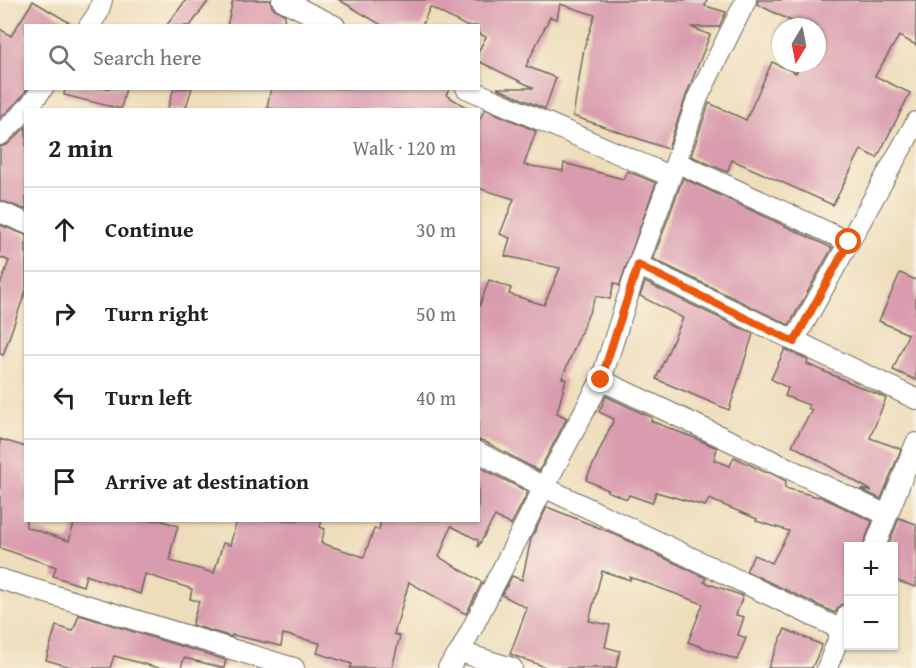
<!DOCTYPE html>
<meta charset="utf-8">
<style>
:root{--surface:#fff;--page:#f2f2f2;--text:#202124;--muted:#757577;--line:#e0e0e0}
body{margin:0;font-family:"Gentium Book Plus",serif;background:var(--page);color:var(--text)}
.controls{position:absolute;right:18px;bottom:18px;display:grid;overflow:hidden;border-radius:0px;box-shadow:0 2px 4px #0004}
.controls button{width:54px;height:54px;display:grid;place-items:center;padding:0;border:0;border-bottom:2px solid var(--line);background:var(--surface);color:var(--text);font:30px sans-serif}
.compass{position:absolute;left:772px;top:18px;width:54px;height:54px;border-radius:50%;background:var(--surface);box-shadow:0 2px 4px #0004;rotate:190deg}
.stop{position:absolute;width:18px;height:18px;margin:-14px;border:4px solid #ea580c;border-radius:50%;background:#fff}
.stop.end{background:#ea580c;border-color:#fff;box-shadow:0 2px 6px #0008}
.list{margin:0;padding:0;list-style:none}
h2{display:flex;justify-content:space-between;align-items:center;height:78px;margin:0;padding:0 24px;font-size:26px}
h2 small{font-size:20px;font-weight:400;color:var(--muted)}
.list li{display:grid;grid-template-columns:39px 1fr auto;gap:18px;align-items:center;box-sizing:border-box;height:84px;padding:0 24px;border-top:2px solid var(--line)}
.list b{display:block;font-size:22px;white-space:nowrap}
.list em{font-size:20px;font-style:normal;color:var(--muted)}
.icon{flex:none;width:33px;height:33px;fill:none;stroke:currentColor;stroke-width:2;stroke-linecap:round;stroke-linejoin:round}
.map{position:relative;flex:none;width:916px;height:668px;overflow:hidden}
.search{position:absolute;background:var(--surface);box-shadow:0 2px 4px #0004;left:24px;top:24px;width:456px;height:66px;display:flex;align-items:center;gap:15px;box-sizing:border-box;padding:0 21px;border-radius:0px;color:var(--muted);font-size:22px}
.panel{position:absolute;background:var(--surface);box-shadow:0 2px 4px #0004;left:24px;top:108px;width:456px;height:414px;border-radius:0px}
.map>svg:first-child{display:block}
.building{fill:#d99cae}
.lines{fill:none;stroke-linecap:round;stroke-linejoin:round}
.minor-casing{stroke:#6f695d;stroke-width:22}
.minor{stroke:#fff;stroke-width:20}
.route{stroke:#ea580c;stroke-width:8}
</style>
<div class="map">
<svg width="916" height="668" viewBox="0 0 916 668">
<rect width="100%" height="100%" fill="#fcf5e5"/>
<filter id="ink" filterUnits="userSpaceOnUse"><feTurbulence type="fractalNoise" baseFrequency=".0167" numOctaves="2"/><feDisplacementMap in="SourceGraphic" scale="12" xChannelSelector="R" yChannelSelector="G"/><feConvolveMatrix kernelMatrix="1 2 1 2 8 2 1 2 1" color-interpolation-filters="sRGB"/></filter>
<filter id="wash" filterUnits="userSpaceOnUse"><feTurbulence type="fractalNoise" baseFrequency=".008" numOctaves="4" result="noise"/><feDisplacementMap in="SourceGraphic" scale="24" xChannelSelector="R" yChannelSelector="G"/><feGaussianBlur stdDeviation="1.35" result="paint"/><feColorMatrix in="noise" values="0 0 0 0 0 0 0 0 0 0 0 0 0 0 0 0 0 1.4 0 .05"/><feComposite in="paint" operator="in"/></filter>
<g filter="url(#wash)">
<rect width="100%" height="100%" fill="#edb"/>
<g id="blocks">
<!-- building -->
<g class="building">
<path d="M186,0h23l-19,26h-24z"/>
<path d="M233,0h37l2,7 13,8 -2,11h-56z"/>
<path d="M339,0h368l-2,6 21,6 -7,15h-28l19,8 -23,58 -19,56 -95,-33 11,-68 11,-33 -35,-11 -3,15 -7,-2 -24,49 30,12 -11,31 -48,-21h37l-56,-27v-9l8,-15 -8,-4v-7h-12l-36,-19 -8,19h-39z"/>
<path d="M758,0h158v45l-17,-9 -24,40 35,17 -33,65 -16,-8 -28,55 -101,-45 -5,12 -36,-16 18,-53 37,17 26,-58 24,11 6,-10h15v-36h-14l-46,-23z"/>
<path d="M33,1l42,25h-49v65l-9,11 -17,16v-89l11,7z"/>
<path d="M65,88h61l-5,21 -57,-14z"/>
<path d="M174,88h18l-7,22h-18z"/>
<path d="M271,88h179l-4,7 25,15h-195l-9,-3z"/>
<path d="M485,109l51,22 -12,34 39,6 1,-8 59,16 4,-8 29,12 -37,103 -5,-3 -4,16 -14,-3 -34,82 4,1 -9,34 10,5 -28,53 -55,-30 -6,-1v-130l11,-30 22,8 -2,6 35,11 16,-37 -55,-12 5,-18 -10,-4 14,-35 -36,-11v-65z"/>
<path d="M26,127v83l-26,-10v-53l8,-3z"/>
<path d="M683,178l149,70 -43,77 -136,-66z"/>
<path d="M0,225l26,10v55l-23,65 -3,-1v-69l9,-24 -9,-4z"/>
<path d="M900,273l16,7v100l-23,-10 15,-36 -29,-13z"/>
<path d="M645,282l108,52 -24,76 -73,-31 27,-61 -43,-22z"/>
<path d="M785,349l23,11 -1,4 79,34 -16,40 31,11 -20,50 -21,-10 12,2 -80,-46 20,-35 -4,-2 1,-3 -24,-9 3,-8 -17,-9z"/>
<path d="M606,396l46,22 -1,3 46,18 20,9 -3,12 16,6 4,-9 31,15 6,1 15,8 -1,7 33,9 1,-1 53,25 -9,25h-14v56l-9,3 -5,8 -89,-42 8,-16 18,8 17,-32 -33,-10 1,-2 -48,-20 -4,7 -49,-14 -4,11 -23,-8 -2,4 -20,-8 1,-1 -22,-10 28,-61 -15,-7z"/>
<path d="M0,439l26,8v80l43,14 6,-21h85l18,6 -8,28h2l-2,7 44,12 9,-30 7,2 7,-25h85l-2,7 5,2 -4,14 43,14 10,-28 5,1 2,-10h97v-54l50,26 -17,33 -16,-9 -17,31v-7l-27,-14 -12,31 43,25 -16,32 -57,-32 -15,52 6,2 -8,32h-42l2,-4 -35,-11 3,-10 -37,-9 -2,12 -49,-11v2l-40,-12 7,-24 -9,-2 2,-10 -47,-15 -5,20 -54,-19 -3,11 -30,-10 3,-9 -56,-19z"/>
<path d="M547,507l65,26 94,45 -2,4 39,14 -7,19 8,2 -6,18 8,3 -9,22 -49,-18 15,-38 -73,-27v3l-28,-9 -13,50 21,4 -5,22 15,4 -4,17h-68l-38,-14 17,-46 -25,-13 10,-19 10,4 9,-41z"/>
<path d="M899,518l17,6v63l-22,-7v-34h-6z"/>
<path d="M79,615l147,45 -2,8 -40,-10 -3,10h-22l-45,-12 -4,12h-36l-28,-8 10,-34 17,5z"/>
<path d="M785,629l37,16 -10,23h-44z"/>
</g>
</g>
</g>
<g filter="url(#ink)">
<use href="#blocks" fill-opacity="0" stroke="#6f695d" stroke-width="1.5"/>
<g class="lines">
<!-- minor casing -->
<g class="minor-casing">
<g id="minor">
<path d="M282,0l53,26"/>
<path d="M89,26l9,-13 4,-13"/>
<path d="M466,88l204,88"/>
<path d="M26,110l17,-22"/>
<path d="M0,135l26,-25"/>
<path d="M676,162l173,80"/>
<path d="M0,212l26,11"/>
<path d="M638,265l278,134"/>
<path d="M794,341l122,-219"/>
<path d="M601,380l286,135"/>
<path d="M478,452l66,35 298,143"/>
<path d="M875,546l41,-103"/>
<path d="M0,579l294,89"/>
<path d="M460,652l52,16"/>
<path d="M448,668l12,-16 84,-165 57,-107 37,-115 38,-103 22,-65 48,-97"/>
<path d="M827,668l21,-54"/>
</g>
</g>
<!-- minor -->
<use href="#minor" class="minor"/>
</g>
</g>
<g class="lines" filter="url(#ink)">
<!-- route -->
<path class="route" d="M601,380l37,-115 156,77 55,-100"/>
</g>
</svg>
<div class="controls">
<button>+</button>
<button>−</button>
</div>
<svg class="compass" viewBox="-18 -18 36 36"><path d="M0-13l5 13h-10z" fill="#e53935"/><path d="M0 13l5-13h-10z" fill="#757577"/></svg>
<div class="stop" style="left:849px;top:242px"></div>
<div class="stop end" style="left:601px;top:380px"></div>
<div class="search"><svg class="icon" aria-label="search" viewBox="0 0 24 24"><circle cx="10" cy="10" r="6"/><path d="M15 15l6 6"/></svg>Search here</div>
<section class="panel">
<h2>2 min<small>Walk · 120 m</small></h2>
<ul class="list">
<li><svg class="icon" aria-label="ahead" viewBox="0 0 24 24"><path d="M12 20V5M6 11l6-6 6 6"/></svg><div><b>Continue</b></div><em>30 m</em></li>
<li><svg class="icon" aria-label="right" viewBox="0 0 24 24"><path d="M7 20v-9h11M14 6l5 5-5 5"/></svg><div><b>Turn right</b></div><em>50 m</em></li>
<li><svg class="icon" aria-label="left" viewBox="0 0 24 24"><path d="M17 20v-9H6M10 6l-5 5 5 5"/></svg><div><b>Turn left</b></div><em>40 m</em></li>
<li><svg class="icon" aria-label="arrive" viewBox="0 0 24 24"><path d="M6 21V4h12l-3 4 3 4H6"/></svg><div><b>Arrive at destination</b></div></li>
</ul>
</section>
</div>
